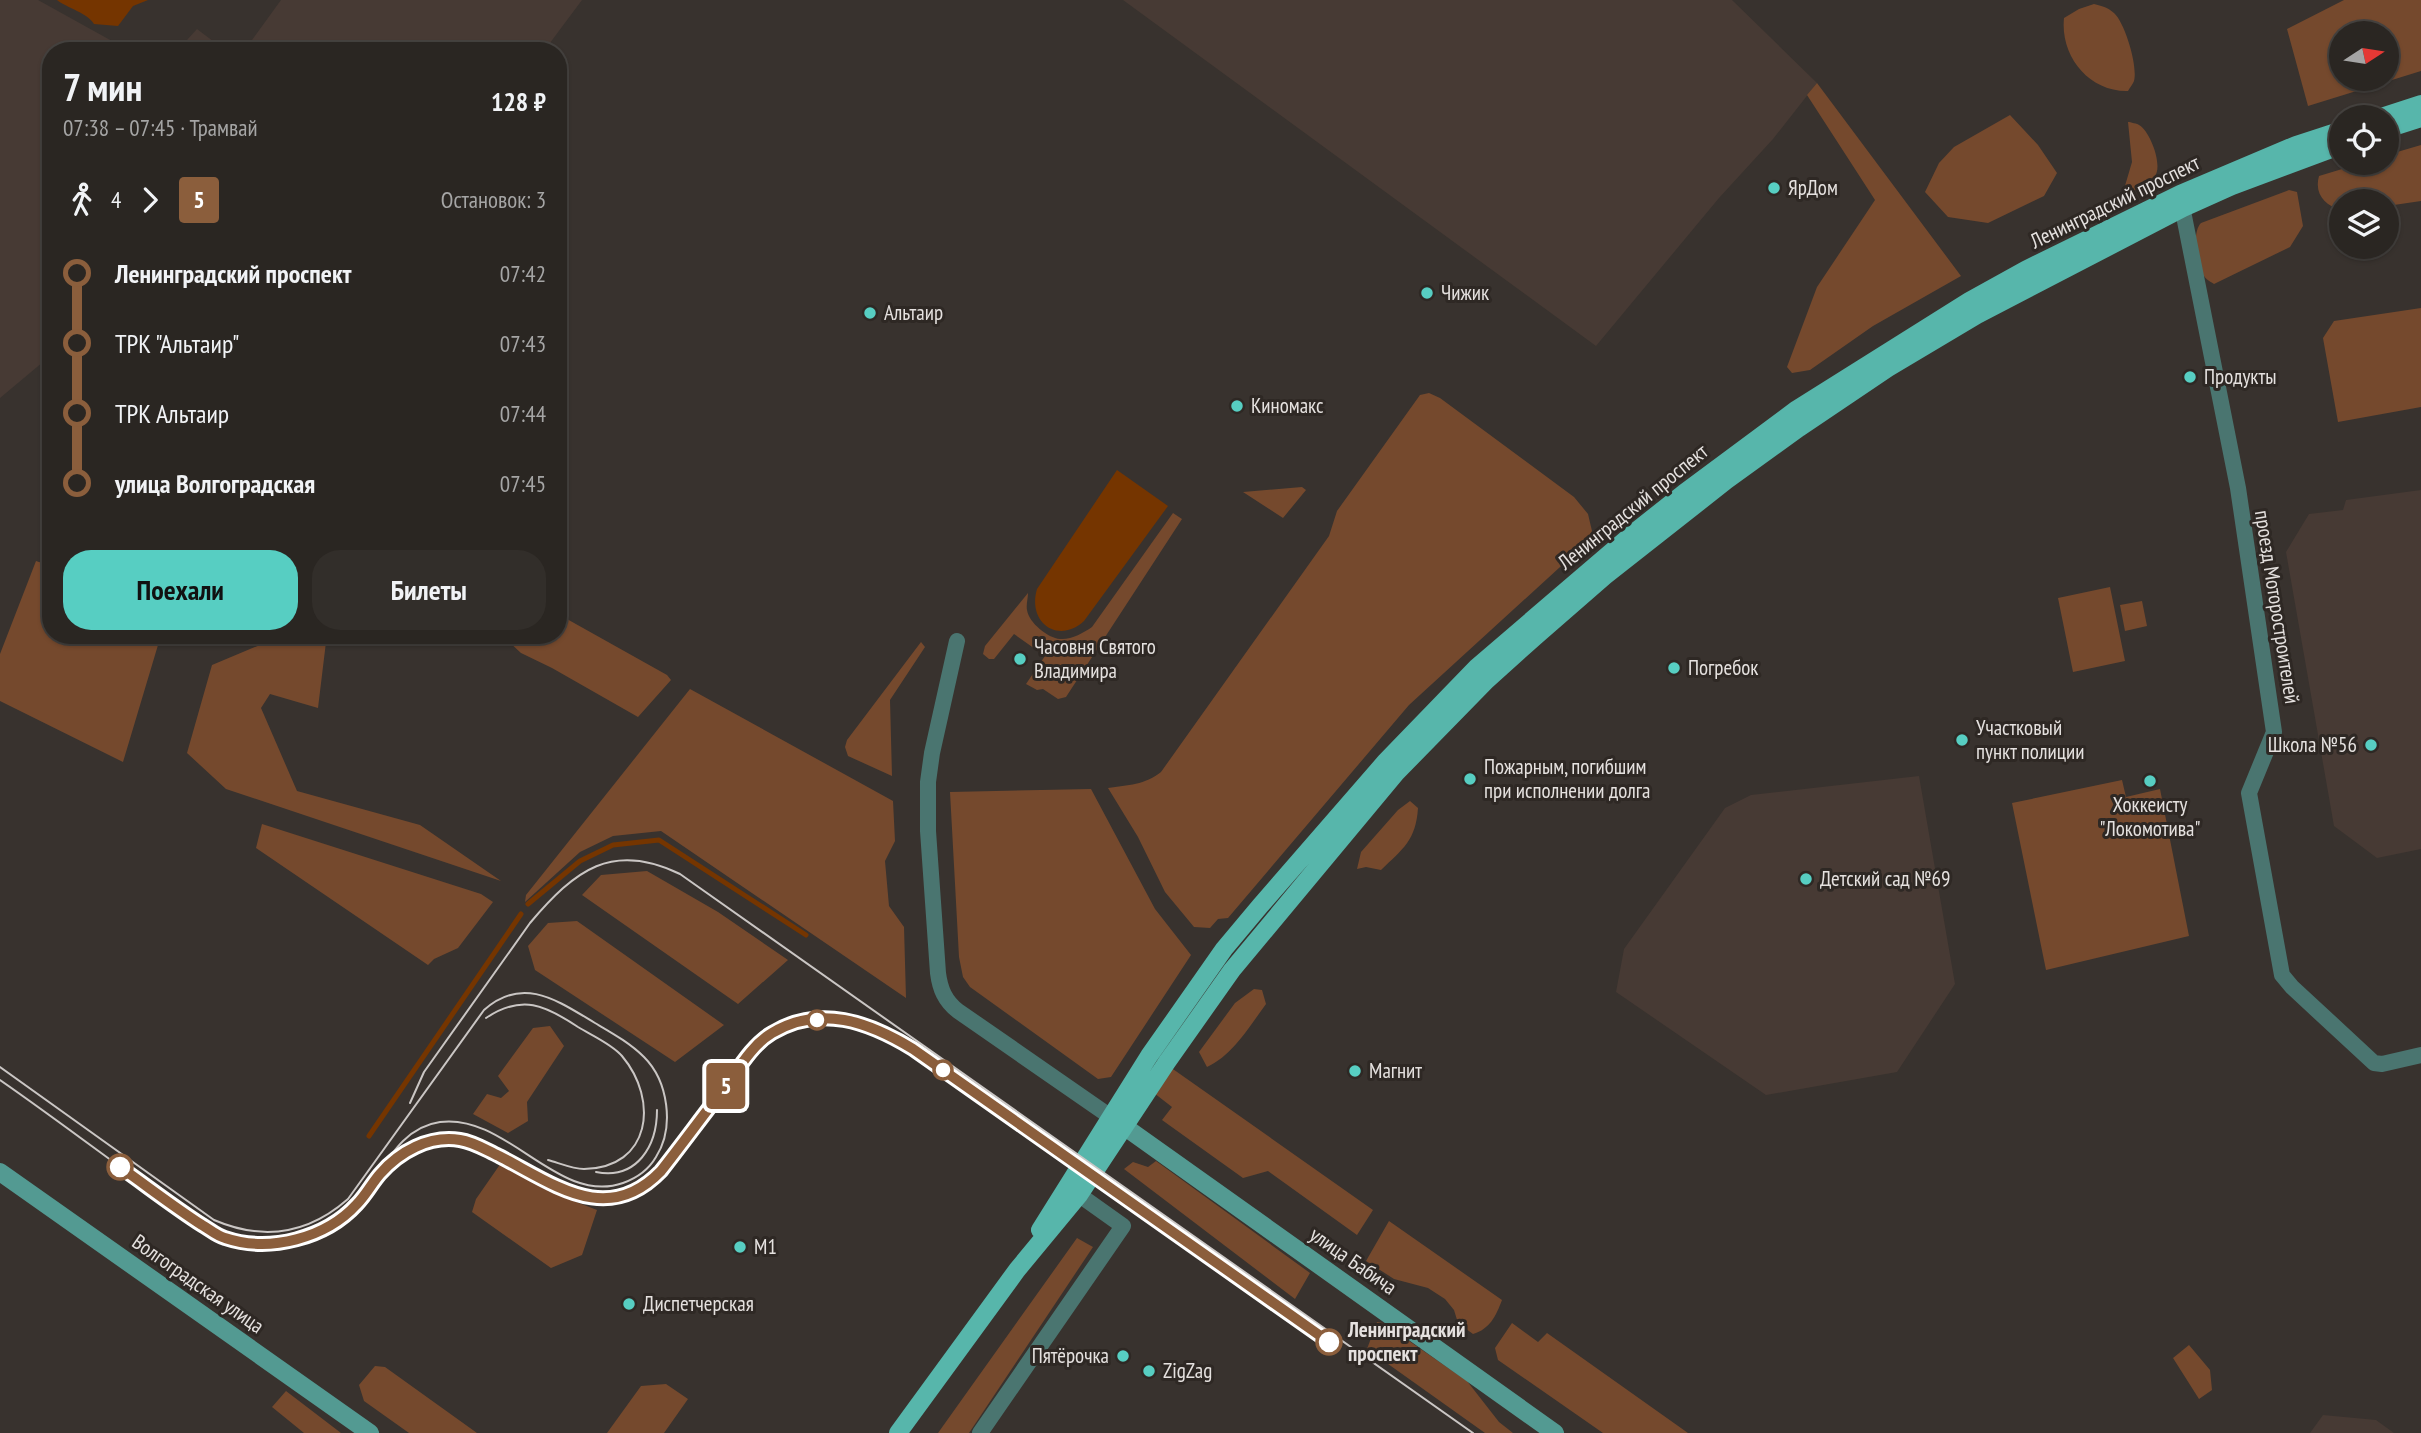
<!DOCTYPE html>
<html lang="ru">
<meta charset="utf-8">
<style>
:root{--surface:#2a2622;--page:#322e2a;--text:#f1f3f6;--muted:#a5a5a5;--line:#464340;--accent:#57cec2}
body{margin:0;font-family:"PT Sans Narrow",sans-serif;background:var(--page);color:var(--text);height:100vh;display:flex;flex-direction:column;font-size:26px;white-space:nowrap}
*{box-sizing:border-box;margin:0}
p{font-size:23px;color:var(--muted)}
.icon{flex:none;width:38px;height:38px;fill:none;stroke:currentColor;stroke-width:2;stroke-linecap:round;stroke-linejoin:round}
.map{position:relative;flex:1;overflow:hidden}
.drawer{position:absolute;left:42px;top:42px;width:525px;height:602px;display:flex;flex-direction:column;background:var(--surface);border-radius:28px;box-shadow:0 2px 5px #0004,0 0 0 2px var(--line)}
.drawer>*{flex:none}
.badge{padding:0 14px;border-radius:5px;font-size:24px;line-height:46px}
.needle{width:46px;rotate:78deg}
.tools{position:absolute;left:2329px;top:21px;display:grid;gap:14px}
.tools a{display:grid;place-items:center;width:70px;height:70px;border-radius:50%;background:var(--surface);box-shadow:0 2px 5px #0004,0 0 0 2px var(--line);font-size:35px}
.map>.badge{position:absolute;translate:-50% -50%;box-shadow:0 0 0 4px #fff}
.legs{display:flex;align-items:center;gap:10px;height:77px;padding:0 21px;font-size:23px}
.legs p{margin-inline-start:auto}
.headline{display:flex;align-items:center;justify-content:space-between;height:119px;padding:0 21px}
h1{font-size:38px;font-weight:700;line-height:52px}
.cta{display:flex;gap:14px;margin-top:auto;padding:14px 21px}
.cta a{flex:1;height:80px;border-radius:28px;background:var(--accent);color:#111;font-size:28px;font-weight:700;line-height:80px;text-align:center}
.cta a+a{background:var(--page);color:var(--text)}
ul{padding:0 21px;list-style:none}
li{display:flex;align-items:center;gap:24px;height:70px;font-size:26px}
li i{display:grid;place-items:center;width:10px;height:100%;margin:0 9px;background:currentColor}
li i::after{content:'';width:18px;height:18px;margin:-9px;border:5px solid;border-radius:50%;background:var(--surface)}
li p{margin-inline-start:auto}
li:first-child i{background:linear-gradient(#0000 50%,currentColor 0)}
li:last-child i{background:linear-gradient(currentColor 50%,#0000 0)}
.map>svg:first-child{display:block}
.built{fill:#473a34}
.green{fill:#75492d;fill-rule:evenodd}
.water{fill:#753500}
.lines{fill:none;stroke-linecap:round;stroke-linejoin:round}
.stream{stroke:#753500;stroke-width:5}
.street{stroke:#4a7570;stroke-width:16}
.secondary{stroke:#539a92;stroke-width:18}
.primary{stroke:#57b6ab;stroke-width:18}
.tram{stroke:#cac6c4;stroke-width:2}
.line-1-casing{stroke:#fff;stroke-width:16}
.line-1{stroke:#8b5e3c;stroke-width:10}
.poi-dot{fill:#57cec2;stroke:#2e2824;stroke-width:2.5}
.stop-1-dot{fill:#fff;stroke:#8b5e3c;stroke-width:3.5}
.labels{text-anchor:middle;stroke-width:6;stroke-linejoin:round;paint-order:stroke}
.poi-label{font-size:21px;fill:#e5e1df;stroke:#2e2824;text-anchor:start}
.street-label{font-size:21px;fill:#e5e1df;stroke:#2e2824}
.stop-label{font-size:21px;font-weight:bold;fill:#e5e1df;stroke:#2e2824;text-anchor:start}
</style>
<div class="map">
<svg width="2421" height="1433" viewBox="0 0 2421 1433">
<rect width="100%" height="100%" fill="#38322e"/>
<path class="built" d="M 0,0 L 38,0 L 130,51 L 51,51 L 51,342 L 49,357 L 0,398 Z
M 281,0 L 582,0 L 544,51 L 244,51 Z
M 1123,0 L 1732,0 L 1817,83 L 1773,139 L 1719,198 L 1596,346 Z
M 197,29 L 226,51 L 177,51 Z
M 2421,490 L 2421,849 L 2377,858 L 2334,826 L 2286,552 L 2309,514 L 2343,510 L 2346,500 Z
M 1919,776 L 1955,984 L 1897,1072 L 1766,1095 L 1616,992 L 1624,949 L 1725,808 L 1751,795 Z
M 2323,1415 L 2376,1420 L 2394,1433 L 2310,1433 Z"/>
<path class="green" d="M 2344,0 L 2421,0 L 2421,71 L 2308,106 L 2287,29 ZM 2342,33 L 2387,33 L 2387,79 L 2342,79 Z
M 2094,4 C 2102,6 2107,7 2114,13 C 2125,23 2138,66 2134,81 C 2133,84 2130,87 2128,91 C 2089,92 2060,56 2064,18 L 2079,9 Z
M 1817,83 L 1961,276 L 1873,326 L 1810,370 L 1792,373 L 1787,367 L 1817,287 L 1875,200 L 1807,95 Z
M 2010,115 L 2038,145 L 2057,173 L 2044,196 L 1988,223 L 1948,217 L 1925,192 L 1939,163 L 1954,147 Z
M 2128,122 C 2130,122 2138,124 2139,125 C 2150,131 2163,165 2155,176 C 2149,186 2132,191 2122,196 L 2132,162 Z
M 2421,145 L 2421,201 L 2387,206 L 2387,201 L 2342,201 L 2341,210 C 2325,205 2314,194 2319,176 L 2362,163 L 2387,163 L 2387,155 Z
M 2289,190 L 2297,192 L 2303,226 L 2290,247 L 2214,284 C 2209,281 2204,278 2202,272 C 2196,260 2192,232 2201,223 Z
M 2421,308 L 2421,407 L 2338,422 L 2323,338 L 2334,321 Z
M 1429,393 L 1440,398 L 1574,497 L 1588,514 L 1592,531 L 1583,546 L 1409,705 L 1228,918 L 1218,919 L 1210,928 L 1194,927 L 1165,892 L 1138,837 L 1108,788 C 1128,785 1145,785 1161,772 L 1329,536 L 1337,511 L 1420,395 Z
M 1302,487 L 1306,490 L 1283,518 L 1243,492 Z
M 1173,513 L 1182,519 L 1066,697 L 1058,699 L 1043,689 L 1037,690 L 1026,684 L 1045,656 L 1014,634 L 994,659 L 989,659 L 983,654 L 985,646 L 1028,593 C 1028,598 1026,605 1027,610 C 1029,623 1048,638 1060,639 C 1071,640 1083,633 1092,627 Z
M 36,561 L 51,566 L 51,635 L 161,635 L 123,762 L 0,701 L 0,654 Z
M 2110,587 L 2125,661 L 2073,672 L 2058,598 Z
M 2142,601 L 2147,626 L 2125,631 L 2120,605 Z
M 558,614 L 667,675 L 671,680 L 638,717 L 552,668 L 521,653 L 508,641 L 495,635 L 558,635 Z
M 267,635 L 323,635 L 326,642 L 318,708 L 270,694 L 261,708 L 297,791 L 420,825 L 501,881 L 226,789 L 187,753 L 212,665 L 267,642 Z
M 921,642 L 925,647 L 890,700 L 892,776 L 848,756 L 845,747 L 847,740 Z
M 690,689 L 893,801 L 895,841 L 885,861 L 889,906 L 904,927 L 906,998 L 661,831 L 613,836 L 580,852 L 525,902 L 526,895 Z
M 2122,780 L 2126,797 L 2160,789 L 2189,936 L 2046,970 L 2012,803 Z
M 1091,789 L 1155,909 L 1191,955 L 1111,1077 L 1098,1079 L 970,987 L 963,977 L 959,957 L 950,792 Z
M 1410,801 L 1418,808 C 1416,840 1403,849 1381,870 L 1366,867 L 1357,869 L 1361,852 L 1398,810 Z
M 262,824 L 481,894 L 493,902 L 458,948 L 434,959 L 428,965 L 256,848 Z
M 647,871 L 718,912 L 788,960 L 738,1004 L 582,895 L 601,875 Z
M 577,921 L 724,1025 L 675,1062 L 535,970 L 528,946 L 548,923 Z
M 1254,989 L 1262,990 L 1266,1004 C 1249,1027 1233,1055 1207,1067 L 1199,1052 L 1235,1003 Z
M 550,1026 L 564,1046 L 527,1102 L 528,1121 L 508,1133 L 473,1114 L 487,1094 L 501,1098 L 509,1091 L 498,1076 L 533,1028 Z
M 1170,1067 L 1373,1210 L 1357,1235 L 1268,1171 L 1243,1178 L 1162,1120 L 1172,1107 L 1154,1093 Z
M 1156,1161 L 1310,1273 L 1295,1299 L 1124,1169 L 1133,1162 L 1148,1167 Z
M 501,1163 L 566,1198 L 597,1210 L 582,1255 L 551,1268 L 472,1212 L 476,1199 Z
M 1389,1221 L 1502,1300 C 1496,1316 1490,1329 1473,1334 L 1458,1323 L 1454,1310 L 1445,1299 L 1428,1288 L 1394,1279 L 1366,1261 Z
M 1077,1238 L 1093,1247 L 969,1433 L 938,1433 Z
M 1377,1322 L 1383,1323 L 1467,1381 L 1499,1422 L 1513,1433 L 1485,1433 L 1367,1349 Z
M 1512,1323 L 1538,1342 L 1547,1333 L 1688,1433 L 1603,1433 L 1498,1360 L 1495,1348 Z
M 2189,1345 L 2210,1370 L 2212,1390 L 2199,1399 L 2173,1358 Z
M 375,1366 L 385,1367 L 477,1433 L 409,1433 L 364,1401 L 359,1385 Z
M 666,1384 L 688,1399 L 664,1433 L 607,1433 L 641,1386 Z
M 286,1391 L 341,1433 L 304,1433 L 272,1407 Z"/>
<path class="water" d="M 57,0 L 148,0 L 133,6 L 118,26 L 94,24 C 88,13 67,8 57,0 Z
M 1117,470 L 1168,506 L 1084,621 C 1058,645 1027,622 1037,589 Z"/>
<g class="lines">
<path class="stream" d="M 528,904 L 580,861 L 613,845 L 659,840 L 806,935
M 369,1136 L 521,914"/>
<path class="street" d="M 2180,196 L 2238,488 L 2274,732 L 2249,793 L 2282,975 L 2292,987 L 2374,1063 L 2382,1064 L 2421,1055
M 957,641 L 932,753 L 928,782 L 928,831 L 938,973 C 940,989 945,1001 958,1011 L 1121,1124
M 980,1433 L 1123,1226 L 1071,1189"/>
<path class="secondary" d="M 1125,1127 L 1555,1433
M 0,1172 L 370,1433"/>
<path class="primary" d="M 2381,117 L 2421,104
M 2387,129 L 2421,118
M 1040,1230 L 1149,1056 L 1224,949 L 1260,906 L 1386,761 L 1477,667 L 1631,535 L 1684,493 L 1797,409 L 1969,301 L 2025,270 L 2180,194 L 2296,145 L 2342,130
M 898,1433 L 1017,1270 L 1079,1195 L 1167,1062 L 1232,970 L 1396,773 L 1487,680 L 1536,636 L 1605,576 L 1727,480 L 1799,428 L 1888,368 L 1977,315 L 2183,208 L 2232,186 L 2342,145"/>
<path class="tram" d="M 486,1018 C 522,994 545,1005 578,1027 C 591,1035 612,1044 622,1056 C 659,1100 651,1168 584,1169 C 573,1169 559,1163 548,1160
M 0,1067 L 214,1220 C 263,1241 307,1235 348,1199 L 484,1010 C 523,975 558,1001 595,1023 C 612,1033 630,1043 644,1057 C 668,1081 675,1127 656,1157 C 649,1169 637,1178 623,1183 C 558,1206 507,1113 440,1122 C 397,1128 383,1173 358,1202 C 340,1223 315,1235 289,1240 C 269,1245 244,1245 225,1238 C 205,1231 171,1204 153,1191 C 102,1154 52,1116 0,1080
M 410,1103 L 424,1072 L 530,923 C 575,870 612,841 680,874 L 1473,1433
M 391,1163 C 412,1143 442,1137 469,1141 L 583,1197 L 618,1197 L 635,1192 L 650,1182 L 661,1171 C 684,1141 707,1111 729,1081 C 741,1065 754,1044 772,1033 C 817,1005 866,1021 908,1046
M 596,1172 C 637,1180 657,1146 657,1110"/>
</g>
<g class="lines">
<defs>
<path id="line-1" d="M 120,1167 C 147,1186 174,1207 202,1225 C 209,1229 217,1236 225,1238 C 270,1253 326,1238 357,1204 C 366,1195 372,1183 380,1174 C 399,1152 429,1135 460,1140 C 474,1142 486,1150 499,1156 C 554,1184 607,1227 661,1171 C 683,1143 704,1114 726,1086 C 739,1068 752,1045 772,1033 C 820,1004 869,1022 913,1049 L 1329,1342"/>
</defs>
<use href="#line-1" class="line-1-casing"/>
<use href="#line-1" class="line-1"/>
</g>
<g class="poi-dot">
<circle cx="1774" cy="188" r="7"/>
<circle cx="1427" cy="293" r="7"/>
<circle cx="870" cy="313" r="7"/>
<circle cx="2190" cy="377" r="7"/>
<circle cx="1237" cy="406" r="7"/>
<circle cx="1020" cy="659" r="7"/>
<circle cx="1674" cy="668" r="7"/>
<circle cx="1962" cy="740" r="7"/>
<circle cx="2371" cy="745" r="7"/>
<circle cx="1470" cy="779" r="7"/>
<circle cx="2150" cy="781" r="7"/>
<circle cx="1806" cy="879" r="7"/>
<circle cx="1355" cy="1071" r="7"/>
<circle cx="740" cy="1247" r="7"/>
<circle cx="629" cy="1304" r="7"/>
<circle cx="1123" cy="1356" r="7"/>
<circle cx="1149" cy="1371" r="7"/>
</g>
<g class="stop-1-dot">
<circle cx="817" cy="1020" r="9"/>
<circle cx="943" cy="1070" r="9"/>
<circle cx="120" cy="1167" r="12"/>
<circle cx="1329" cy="1342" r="12"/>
</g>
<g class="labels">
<g class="poi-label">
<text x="1788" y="195">ЯрДом</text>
<text x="1441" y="300">Чижик</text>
<text x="884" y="320">Альтаир</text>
<text x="2204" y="384">Продукты</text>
<text x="1251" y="413">Киномакс</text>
<text x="1034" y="654">Часовня Святого<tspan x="1034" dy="24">Владимира</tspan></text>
<text x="1688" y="675">Погребок</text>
<text x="1976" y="735">Участковый<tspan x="1976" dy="24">пункт полиции</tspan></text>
<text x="2357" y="752" text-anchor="end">Школа №56</text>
<text x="1484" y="774">Пожарным, погибшим<tspan x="1484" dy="24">при исполнении долга</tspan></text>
<text x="2150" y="812" text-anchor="middle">Хоккеисту<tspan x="2150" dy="24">"Локомотива"</tspan></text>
<text x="1820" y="886">Детский сад №69</text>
<text x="1369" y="1078">Магнит</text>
<text x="754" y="1254">М1</text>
<text x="643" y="1311">Диспетчерская</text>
<text x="1109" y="1363" text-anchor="end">Пятёрочка</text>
<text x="1163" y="1378">ZigZag</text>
</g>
<g class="street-label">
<text transform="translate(2115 202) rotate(-26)" y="7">Ленинградский проспект</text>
<text transform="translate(1633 507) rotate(-39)" y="7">Ленинградский проспект</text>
<text transform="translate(2277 607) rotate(81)" y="7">проезд Моторостроителей</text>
<text transform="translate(1353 1261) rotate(35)" y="7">улица Бабича</text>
<text transform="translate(198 1284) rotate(35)" y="7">Волгоградская улица</text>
</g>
<g class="stop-label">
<text x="1348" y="1337">Ленинградский<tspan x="1348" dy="24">проспект</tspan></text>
</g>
</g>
</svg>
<div class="tools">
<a><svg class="needle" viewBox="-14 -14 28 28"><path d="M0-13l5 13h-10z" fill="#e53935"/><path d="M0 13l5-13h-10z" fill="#a5a5a5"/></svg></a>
<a><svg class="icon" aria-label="locate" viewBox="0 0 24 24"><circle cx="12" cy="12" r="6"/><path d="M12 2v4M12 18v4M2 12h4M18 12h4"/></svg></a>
<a><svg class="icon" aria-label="layers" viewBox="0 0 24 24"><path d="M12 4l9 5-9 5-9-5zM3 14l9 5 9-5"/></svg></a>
</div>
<b class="badge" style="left:726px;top:1086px;background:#8b5e3c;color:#fff">5</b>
<section class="drawer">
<div class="headline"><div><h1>7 мин</h1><p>07:38 – 07:45 · Трамвай</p></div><b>128 ₽</b></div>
<div class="legs"><svg class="icon" aria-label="walk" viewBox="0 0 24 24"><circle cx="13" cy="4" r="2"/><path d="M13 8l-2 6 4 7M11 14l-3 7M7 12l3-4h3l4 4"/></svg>4<svg class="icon" aria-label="forward" viewBox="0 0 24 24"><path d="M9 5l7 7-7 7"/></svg><b class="badge" style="background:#8b5e3c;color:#fff">5</b><p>Остановок: 3</p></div>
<ul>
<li><i style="color:#8b5e3c"></i><b>Ленинградский проспект</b><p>07:42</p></li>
<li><i style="color:#8b5e3c"></i><span>ТРК &quot;Альтаир&quot;</span><p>07:43</p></li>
<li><i style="color:#8b5e3c"></i><span>ТРК Альтаир</span><p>07:44</p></li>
<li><i style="color:#8b5e3c"></i><b>улица Волгоградская</b><p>07:45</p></li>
</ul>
<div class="cta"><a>Поехали</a><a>Билеты</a></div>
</section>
</div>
